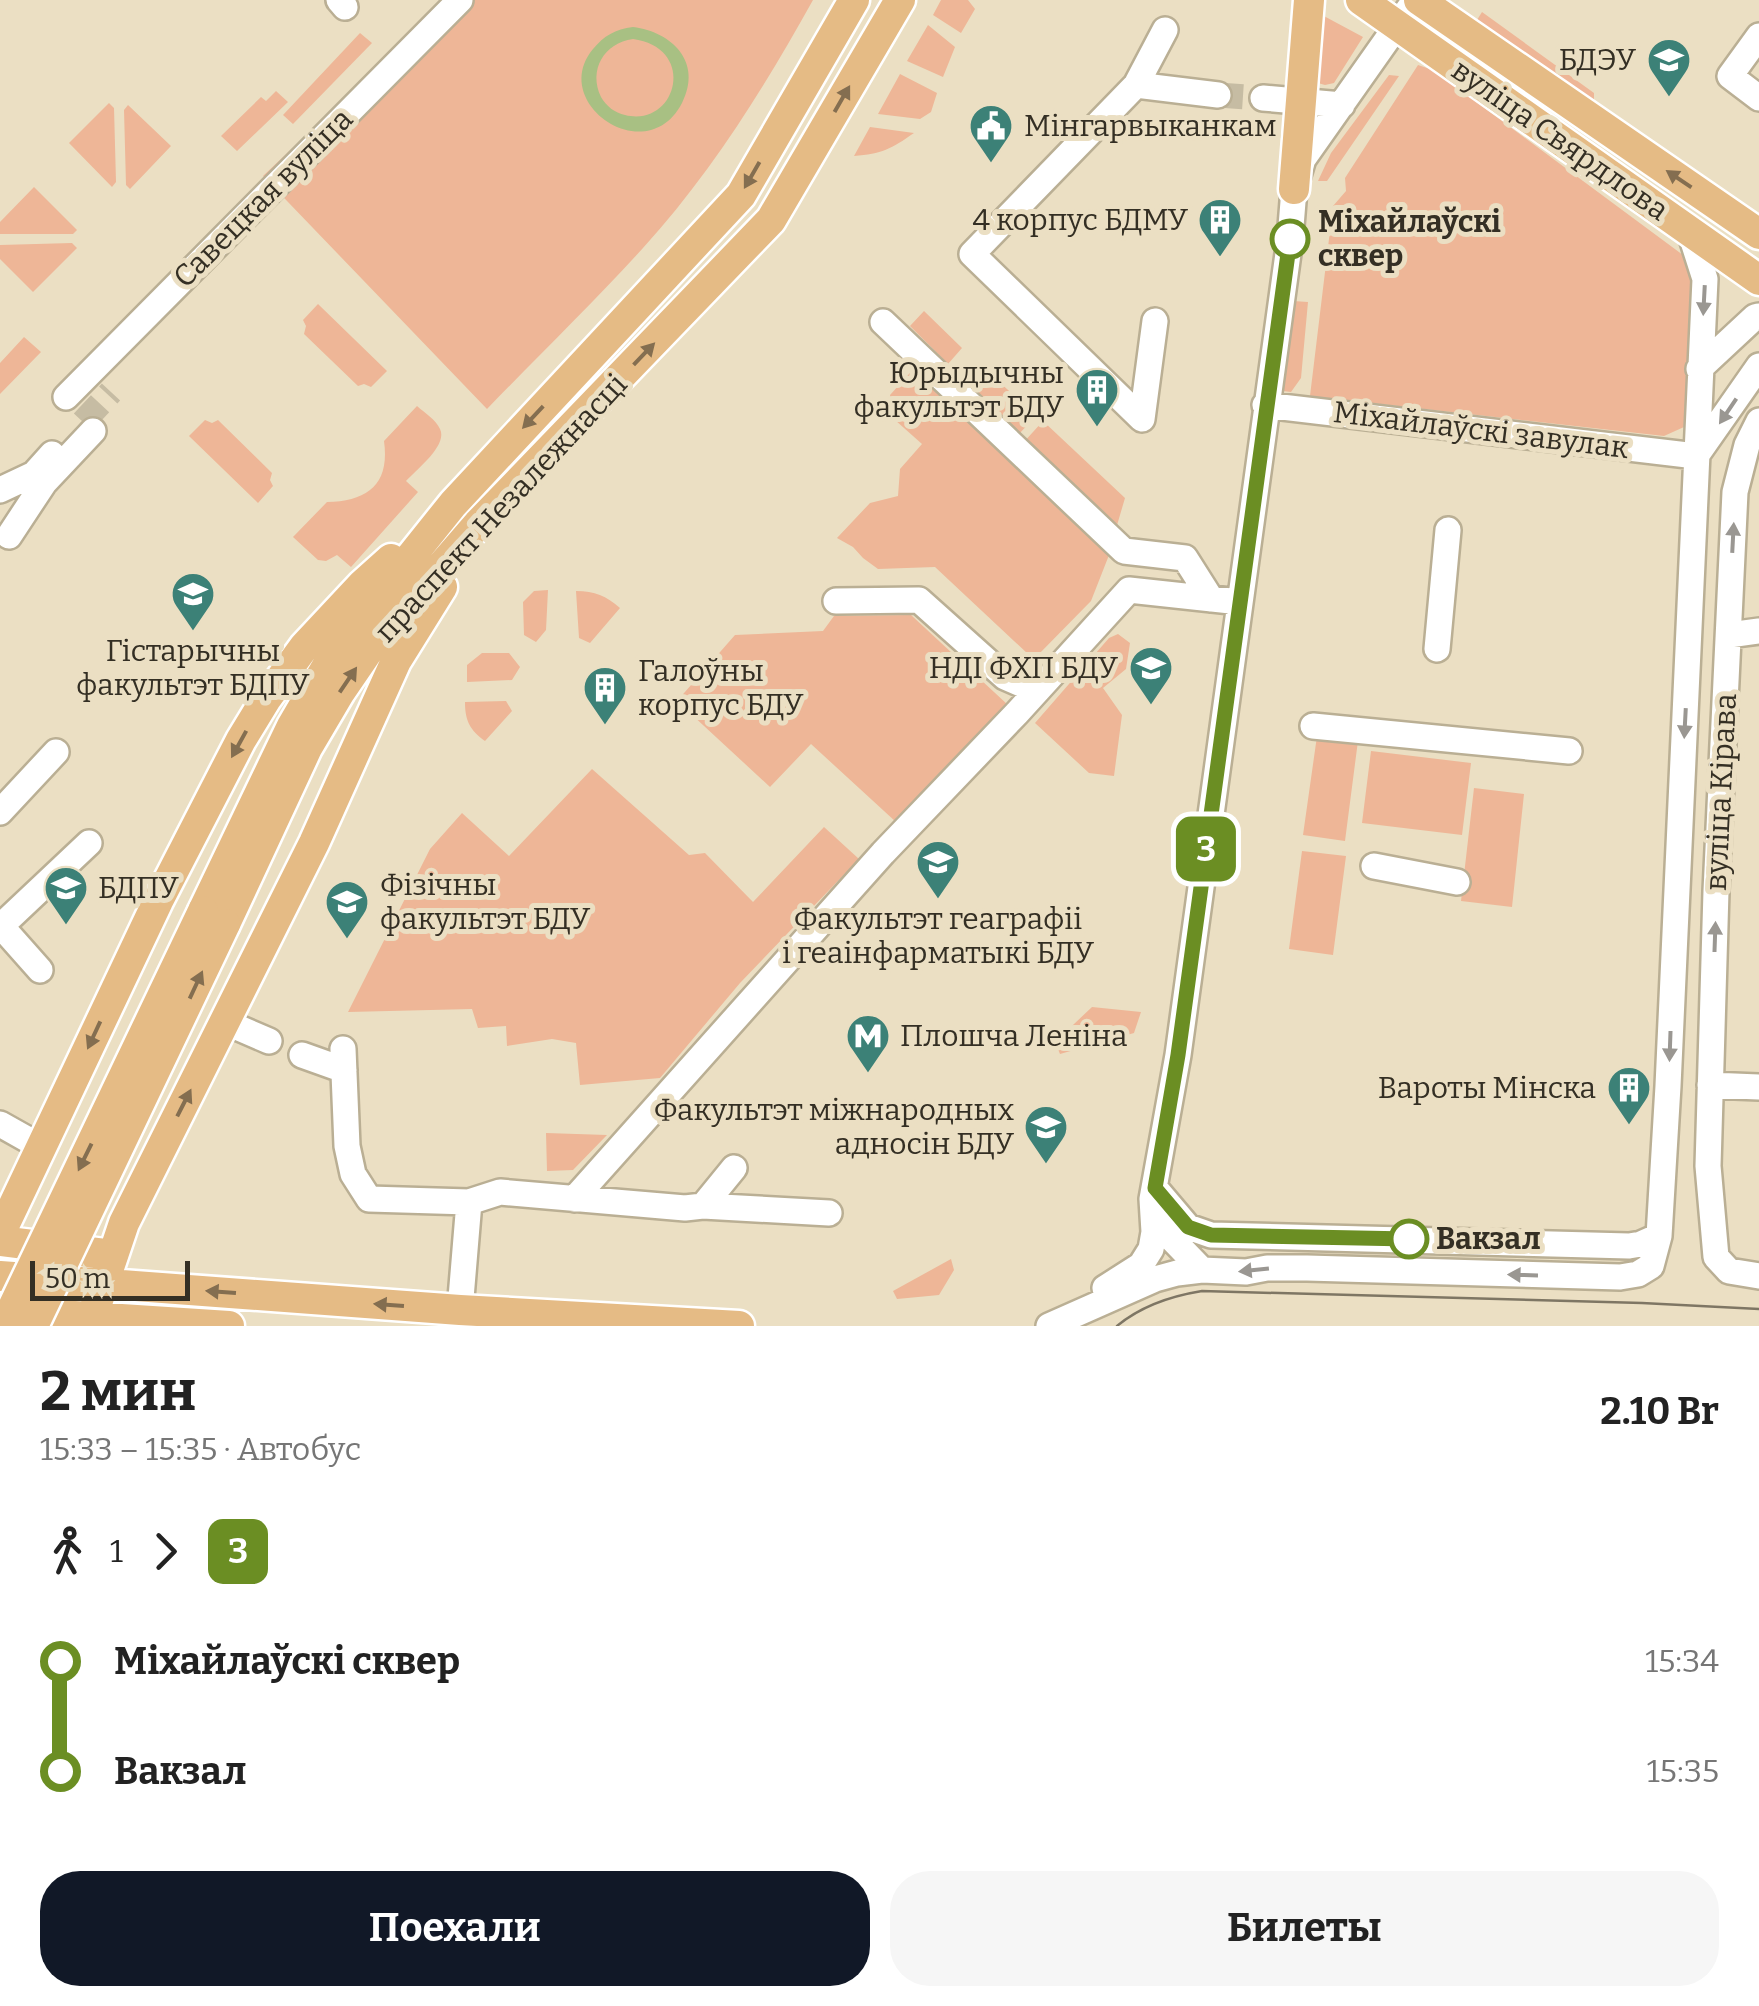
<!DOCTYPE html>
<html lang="ru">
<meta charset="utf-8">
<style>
:root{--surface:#fff;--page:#f6f6f6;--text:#222;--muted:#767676;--accent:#111827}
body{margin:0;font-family:Bitter,serif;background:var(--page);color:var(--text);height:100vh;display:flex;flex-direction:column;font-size:38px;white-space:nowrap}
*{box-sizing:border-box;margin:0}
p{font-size:32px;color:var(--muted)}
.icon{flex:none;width:55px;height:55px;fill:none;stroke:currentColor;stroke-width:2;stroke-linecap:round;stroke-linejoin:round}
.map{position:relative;height:1326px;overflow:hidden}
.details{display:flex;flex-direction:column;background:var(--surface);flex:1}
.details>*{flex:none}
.badge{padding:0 20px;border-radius:15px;font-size:35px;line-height:65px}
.scale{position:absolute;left:30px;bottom:25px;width:160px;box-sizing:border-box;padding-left:10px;border:5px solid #342f24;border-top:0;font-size:28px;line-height:35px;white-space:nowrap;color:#342f24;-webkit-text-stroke:8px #ebdfc3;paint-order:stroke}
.map>.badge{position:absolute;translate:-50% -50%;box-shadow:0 0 0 5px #fff}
.legs{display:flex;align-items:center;gap:15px;height:110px;padding:0 40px;font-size:32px}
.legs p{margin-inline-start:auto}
.headline{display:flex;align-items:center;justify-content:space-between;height:170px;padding:0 40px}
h1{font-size:55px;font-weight:700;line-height:75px}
.action{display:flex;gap:20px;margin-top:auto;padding:20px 40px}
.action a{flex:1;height:115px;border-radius:40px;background:var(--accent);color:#fff;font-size:40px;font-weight:700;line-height:115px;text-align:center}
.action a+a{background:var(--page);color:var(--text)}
ul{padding:0 40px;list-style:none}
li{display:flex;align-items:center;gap:35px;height:110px;font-size:38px}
li i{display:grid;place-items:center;width:15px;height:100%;margin:0 12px;background:currentColor}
li i::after{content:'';width:25px;height:25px;margin:-12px;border:8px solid;border-radius:50%;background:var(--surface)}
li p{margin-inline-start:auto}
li:first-child i{background:linear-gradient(#0000 50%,currentColor 0)}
li:last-child i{background:linear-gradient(currentColor 50%,#0000 0)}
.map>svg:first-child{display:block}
.green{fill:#eeb697}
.water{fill:#a8c083;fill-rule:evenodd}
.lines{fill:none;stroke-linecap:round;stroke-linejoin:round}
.minor-tunnel{stroke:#c6bca3;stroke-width:25;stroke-dasharray:25 12;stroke-linecap:butt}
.minor-casing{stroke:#baaf94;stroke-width:30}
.major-casing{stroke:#fff;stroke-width:35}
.minor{stroke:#fff;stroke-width:25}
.major{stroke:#e5bb85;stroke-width:30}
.tram{stroke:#7e7664;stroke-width:2.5}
.major-bridge-casing{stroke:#fff;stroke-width:35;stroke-linecap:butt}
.major-bridge{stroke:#e5bb85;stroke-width:30}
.oneway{fill:#846e50}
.oneway2{fill:#9a9792}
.line-1-casing{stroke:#fff;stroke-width:22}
.line-1{stroke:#6b8e23;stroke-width:15}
.stop-1-dot{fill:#fff;stroke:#6b8e23;stroke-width:5}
.labels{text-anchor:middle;stroke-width:10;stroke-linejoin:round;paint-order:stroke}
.poi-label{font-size:30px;fill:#342f24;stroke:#ebdfc3;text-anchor:end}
.street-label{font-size:30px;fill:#342f24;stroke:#ebdfc3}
.stop-label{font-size:30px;font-weight:bold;fill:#342f24;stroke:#ebdfc3;text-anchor:start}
</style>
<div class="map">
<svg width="1759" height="1326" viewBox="0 0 1759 1326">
<rect width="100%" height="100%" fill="#ebdfc3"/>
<path class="green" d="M 449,0 L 813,0 C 764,88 711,173 643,248 C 593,303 539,355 487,409 L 263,176 Z
M 941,0 L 968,0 L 975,9 L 961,33 L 933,15 Z
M 1482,12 L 1594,93 L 1594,103 L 1477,20 Z
M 1322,15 L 1363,37 L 1334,83 L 1325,85 L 1318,83 L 1316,75 Z
M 928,25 L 955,47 L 943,77 L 907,61 Z
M 360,33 L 372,43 L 293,124 L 283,115 Z
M 1418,65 L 1433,70 L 1687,258 L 1696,280 L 1684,427 L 1664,436 L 1310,396 L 1333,206 L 1346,191 L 1345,178 Z
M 900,74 L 937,93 L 931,112 L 920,119 L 878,114 Z
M 1389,75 L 1399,76 L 1327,181 L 1318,181 L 1331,153 Z
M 276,91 L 288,102 L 237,151 L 221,136 L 261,97 L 266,101 Z
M 109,103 L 114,108 L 116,182 L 112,187 L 69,143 Z
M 128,105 L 171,146 L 130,189 L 126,185 L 124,110 Z
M 870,127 L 914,133 C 891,149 882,154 854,156 Z
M 34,187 L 77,230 L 73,234 L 0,234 L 0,222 Z
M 72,243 L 77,248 L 33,292 L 0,259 L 0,245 Z
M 1293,301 L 1308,302 L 1301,378 L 1291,392 L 1283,391 Z
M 318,304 L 387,371 L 371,387 L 364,384 L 358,386 L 304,334 L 306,326 L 303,320 Z
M 924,311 L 962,348 L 948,364 L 910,326 Z
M 24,337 L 41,352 L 0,394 L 0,363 Z
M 919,363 L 1111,550 L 1091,601 L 1038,655 L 1028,654 L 935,567 L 878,569 L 863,558 L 853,547 L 837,538 L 870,503 L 898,496 L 900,469 L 922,444 L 895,420 L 890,395 Z
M 980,364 L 1036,416 L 1017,436 L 961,383 Z
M 417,406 C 425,413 436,420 440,429 C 448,445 417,469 406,481 L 418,492 L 351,567 L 337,555 L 326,561 L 318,560 L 293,537 L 327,502 C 368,501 390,484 384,441 Z
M 205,420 L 212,423 L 218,420 L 272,473 L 270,480 L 273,486 L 258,503 L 189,436 Z
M 1043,421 L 1125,498 L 1115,532 L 1023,443 Z
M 548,590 L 546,630 L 536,642 L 524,635 L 523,602 L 534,591 Z
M 576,591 C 595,591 606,596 620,608 L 590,643 L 579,638 Z
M 911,615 L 1008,705 L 896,822 L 811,744 L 770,787 L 677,701 L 735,635 L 823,631 L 834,616 Z
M 1118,634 L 1130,643 L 1126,669 L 1103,688 L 1122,715 L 1114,776 L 1089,773 L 1035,723 L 1109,638 Z
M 482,653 L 509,653 L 520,667 L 512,680 L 467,682 L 467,665 Z
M 506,701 L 512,711 L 485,741 C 470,730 465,721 465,702 Z
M 1318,729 L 1359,733 L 1345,841 L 1303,835 Z
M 1371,751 L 1471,763 L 1462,835 L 1362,823 Z
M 592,769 L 689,855 L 705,853 L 753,902 L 824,827 L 859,859 L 740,983 L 660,1078 L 580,1085 L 576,1043 L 552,1039 L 507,1046 L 506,1026 L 478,1028 L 472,1009 L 348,1012 L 430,849 L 462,813 L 509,856 Z
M 1474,788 L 1524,794 L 1512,907 L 1461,901 Z
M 1302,851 L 1346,856 L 1333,955 L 1289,949 Z
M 1092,1007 L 1141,1012 L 1134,1033 L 1060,1054 L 1055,1042 Z
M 546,1133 L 607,1135 L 573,1170 L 547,1171 Z
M 951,1259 L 954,1270 L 939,1295 L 897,1299 L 893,1291 Z"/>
<path class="water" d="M 633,27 C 672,32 703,62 682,103 C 647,171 548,103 593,49 C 604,36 615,29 633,27 ZM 633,39 C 698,48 677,128 625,115 C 615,113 606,106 601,97 C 588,70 604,43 633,39 Z"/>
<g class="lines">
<path class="minor-tunnel" d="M 1218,95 L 1263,98
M 83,422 L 111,392"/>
<defs>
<path id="minor" d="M 339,0 L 345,7
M 1759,36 L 1730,76 L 1759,98
M 1136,85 L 1165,30
M 1263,98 L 1342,105
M 1155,321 L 1142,419 L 972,254 L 1136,85 L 1218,95
M 883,322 L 1124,551 L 1185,558 L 1211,599
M 1699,369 L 1755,317 L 1759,316
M 66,397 L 460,0
M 1265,405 L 1696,456
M 1759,421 L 1747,445 L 1735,492 L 1716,891 L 1708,1166 L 1716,1257 L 1729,1271 L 1759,1276
M 1696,456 L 1759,366
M 0,490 L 34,474 L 52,454
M 9,536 L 44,483 L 93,431
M 836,601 L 919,600 L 1005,677 L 1026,686 L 1047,679
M 1729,635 L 1759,631
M 1437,649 L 1448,530
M 1313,726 L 1569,751
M 0,812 L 56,752
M 1374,866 L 1457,882
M 1,926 L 40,970
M 0,927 L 89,843
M 225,1022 L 269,1041
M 343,1049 L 347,1146 L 353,1174 L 369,1199 L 469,1202
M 302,1055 L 344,1070
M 1710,1085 L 1759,1087
M 0,1124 L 41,1147
M 1155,1188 L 1188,1227 L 1211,1235 L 1629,1246 L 1641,1244 L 1659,1236
M 574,1199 L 883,853 L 1017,713 L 1129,590 L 1240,602
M 1160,1202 L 1173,1240 L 1202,1270
M 703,1206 L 829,1213
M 1105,1288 L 1141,1265 L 1151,1249 L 1154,1232 L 1152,1199 L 1178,1055 L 1290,239 L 1294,189 L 1303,159 L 1415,0
M 460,1310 L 469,1202 L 500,1192 L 685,1208 L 703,1206 L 734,1168
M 1049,1326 L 1155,1279 L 1177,1273 L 1202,1270 L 1246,1272 L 1267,1268 L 1307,1268 L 1620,1277 L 1638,1274 L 1651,1266 L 1659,1236 L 1668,1086 L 1705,279 L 1690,232"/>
<path id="major" d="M 1361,0 L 1759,280
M 1419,0 L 1759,234
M 1294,189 L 1309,0
M 203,911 L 292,726 L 337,649 L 453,504 L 741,195 L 854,0
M 225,924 L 307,748 L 340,692 L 368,651 L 478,524 L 771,220 L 900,0
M 0,1234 L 158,901 L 241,740 L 266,699 L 304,647 L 362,585 L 391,559
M 0,1241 L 113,1255
M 0,1276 L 460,1310 L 739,1326
M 13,1312 L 229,1326
M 92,1318 L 124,1223 L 314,843 L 396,661 L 442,587"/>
</defs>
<use href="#minor" class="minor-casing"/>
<use href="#major" class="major-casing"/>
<use href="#minor" class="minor"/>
<use href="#major" class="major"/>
<path class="tram" d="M 1117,1326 C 1141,1306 1171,1296 1202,1291 L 1642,1303 L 1759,1309"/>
<defs>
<path id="major-bridge" d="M 4,1326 L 203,911
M 33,1326 L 225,924"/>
</defs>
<use href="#major-bridge" class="major-bridge-casing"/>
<use href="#major-bridge" class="major-bridge"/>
</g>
<defs><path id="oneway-solid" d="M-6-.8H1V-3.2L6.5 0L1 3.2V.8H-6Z" transform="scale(2.5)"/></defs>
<g class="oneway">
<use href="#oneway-solid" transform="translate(842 99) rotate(-60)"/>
<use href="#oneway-solid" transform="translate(752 175) rotate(120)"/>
<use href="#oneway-solid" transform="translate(1679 179) rotate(-146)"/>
<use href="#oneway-solid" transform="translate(644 354) rotate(-46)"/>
<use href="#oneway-solid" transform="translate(533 417) rotate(133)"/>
<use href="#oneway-solid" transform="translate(348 680) rotate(-56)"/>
<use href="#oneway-solid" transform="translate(239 744) rotate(119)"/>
<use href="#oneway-solid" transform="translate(196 985) rotate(-65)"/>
<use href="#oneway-solid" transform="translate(94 1035) rotate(115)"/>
<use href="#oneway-solid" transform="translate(184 1103) rotate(-63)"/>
<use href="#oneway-solid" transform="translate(85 1157) rotate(116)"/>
<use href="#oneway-solid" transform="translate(221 1292) rotate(-176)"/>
<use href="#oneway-solid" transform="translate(389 1305) rotate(-176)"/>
</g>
<g class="oneway2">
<use href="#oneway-solid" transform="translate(1704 300) rotate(93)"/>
<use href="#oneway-solid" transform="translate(1728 411) rotate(124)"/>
<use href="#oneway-solid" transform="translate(1733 538) rotate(-87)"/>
<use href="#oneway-solid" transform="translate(1685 723) rotate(93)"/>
<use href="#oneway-solid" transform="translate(1715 937) rotate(-88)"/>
<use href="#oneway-solid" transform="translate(1670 1046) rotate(92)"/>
<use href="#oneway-solid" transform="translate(1254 1270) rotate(174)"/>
<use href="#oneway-solid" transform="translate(1523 1275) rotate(-178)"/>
</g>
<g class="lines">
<defs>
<path id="line-1" d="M 1290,239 L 1178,1055 L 1155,1188 L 1188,1227 L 1211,1235 L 1409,1239"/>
</defs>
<use href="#line-1" class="line-1-casing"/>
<use href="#line-1" class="line-1"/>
</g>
<defs>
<symbol id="university-pin" viewBox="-11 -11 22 30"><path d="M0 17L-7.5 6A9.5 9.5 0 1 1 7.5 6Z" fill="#3c8177" stroke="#ebdfc3"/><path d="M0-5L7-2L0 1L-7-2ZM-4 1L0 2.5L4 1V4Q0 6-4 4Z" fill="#fff"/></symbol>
<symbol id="civic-pin" viewBox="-11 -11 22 30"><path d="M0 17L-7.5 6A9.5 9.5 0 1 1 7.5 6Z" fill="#3c8177" stroke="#ebdfc3"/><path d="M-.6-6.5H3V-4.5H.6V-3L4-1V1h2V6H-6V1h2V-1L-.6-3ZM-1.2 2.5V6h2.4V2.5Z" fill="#fff"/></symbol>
<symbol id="building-pin" viewBox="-11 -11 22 30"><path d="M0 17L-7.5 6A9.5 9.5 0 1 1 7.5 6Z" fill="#3c8177" stroke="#ebdfc3"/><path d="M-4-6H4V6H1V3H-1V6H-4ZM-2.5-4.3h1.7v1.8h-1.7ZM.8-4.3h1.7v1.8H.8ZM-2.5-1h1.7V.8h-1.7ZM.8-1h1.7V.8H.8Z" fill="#fff"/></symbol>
<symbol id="metro-pin" viewBox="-11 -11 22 30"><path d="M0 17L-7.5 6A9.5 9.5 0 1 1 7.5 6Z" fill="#3c8177" stroke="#ebdfc3"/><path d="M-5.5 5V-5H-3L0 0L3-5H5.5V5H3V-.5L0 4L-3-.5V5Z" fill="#fff"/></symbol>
</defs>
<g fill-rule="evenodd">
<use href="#university-pin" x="1644" y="35" width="50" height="68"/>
<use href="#civic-pin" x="966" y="101" width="50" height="68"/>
<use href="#building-pin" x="1195" y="195" width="50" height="68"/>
<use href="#building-pin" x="1072" y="365" width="50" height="68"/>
<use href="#university-pin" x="168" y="569" width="50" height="68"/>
<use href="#university-pin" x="1126" y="643" width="50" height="68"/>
<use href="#building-pin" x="580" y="663" width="50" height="68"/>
<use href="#university-pin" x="913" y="837" width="50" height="68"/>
<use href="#university-pin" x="41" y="863" width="50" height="68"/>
<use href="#university-pin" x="322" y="877" width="50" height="68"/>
<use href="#metro-pin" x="843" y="1011" width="50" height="68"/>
<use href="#building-pin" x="1604" y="1063" width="50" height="68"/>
<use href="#university-pin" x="1021" y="1102" width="50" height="68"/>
</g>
<g class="stop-1-dot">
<circle cx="1290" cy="239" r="18"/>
<circle cx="1409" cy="1239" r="18"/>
</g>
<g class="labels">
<g class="poi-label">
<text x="1636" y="70">БДЭУ</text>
<text x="1024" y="136" text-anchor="start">Мінгарвыканкам</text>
<text x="1188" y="230">4 корпус БДМУ</text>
<text x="1064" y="383">Юрыдычны<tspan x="1064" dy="34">факультэт БДУ</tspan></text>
<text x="193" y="661" text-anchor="middle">Гістарычны<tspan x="193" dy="34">факультэт БДПУ</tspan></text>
<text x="1118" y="678">НДІ ФХП БДУ</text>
<text x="638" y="681" text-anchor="start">Галоўны<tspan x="638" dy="34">корпус БДУ</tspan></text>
<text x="380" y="895" text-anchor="start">Фізічны<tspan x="380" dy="34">факультэт БДУ</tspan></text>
<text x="98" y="898" text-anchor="start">БДПУ</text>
<text x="938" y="929" text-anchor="middle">Факультэт геаграфіі<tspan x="938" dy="34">і геаінфарматыкі БДУ</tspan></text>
<text x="900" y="1046" text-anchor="start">Плошча Леніна</text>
<text x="1596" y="1098">Вароты Мінска</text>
<text x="1014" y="1120">Факультэт міжнародных<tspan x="1014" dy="34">адносін БДУ</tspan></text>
</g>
<g class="street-label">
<text transform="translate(1560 140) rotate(35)" y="10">вуліца Свярдлова</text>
<text transform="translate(263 198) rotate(-45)" y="10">Савецкая вуліца</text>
<text transform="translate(1481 430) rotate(7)" y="10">Міхайлаўскі завулак</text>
<text transform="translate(501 508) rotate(-47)" y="10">праспект Незалежнасці</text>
<text transform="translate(1721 792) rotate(-87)" y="10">вуліца Кірава</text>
</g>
<g class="stop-label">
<text x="1318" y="232">Міхайлаўскі<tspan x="1318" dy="34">сквер</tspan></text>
<text x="1436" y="1249">Вакзал</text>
</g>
</g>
</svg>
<div class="scale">50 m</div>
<b class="badge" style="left:1206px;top:849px;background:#6b8e23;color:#fff">3</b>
</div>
<section class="details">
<div class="headline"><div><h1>2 мин</h1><p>15:33 – 15:35 · Автобус</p></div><b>2.10 Br</b></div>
<div class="legs"><svg class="icon" aria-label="walk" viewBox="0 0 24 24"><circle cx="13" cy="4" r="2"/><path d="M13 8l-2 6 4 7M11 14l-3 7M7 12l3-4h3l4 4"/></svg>1<svg class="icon" aria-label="forward" viewBox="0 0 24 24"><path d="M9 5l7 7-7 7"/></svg><b class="badge" style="background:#6b8e23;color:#fff">3</b></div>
<ul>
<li><i style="color:#6b8e23"></i><b>Міхайлаўскі сквер</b><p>15:34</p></li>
<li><i style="color:#6b8e23"></i><b>Вакзал</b><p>15:35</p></li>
</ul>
<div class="action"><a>Поехали</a><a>Билеты</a></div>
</section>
